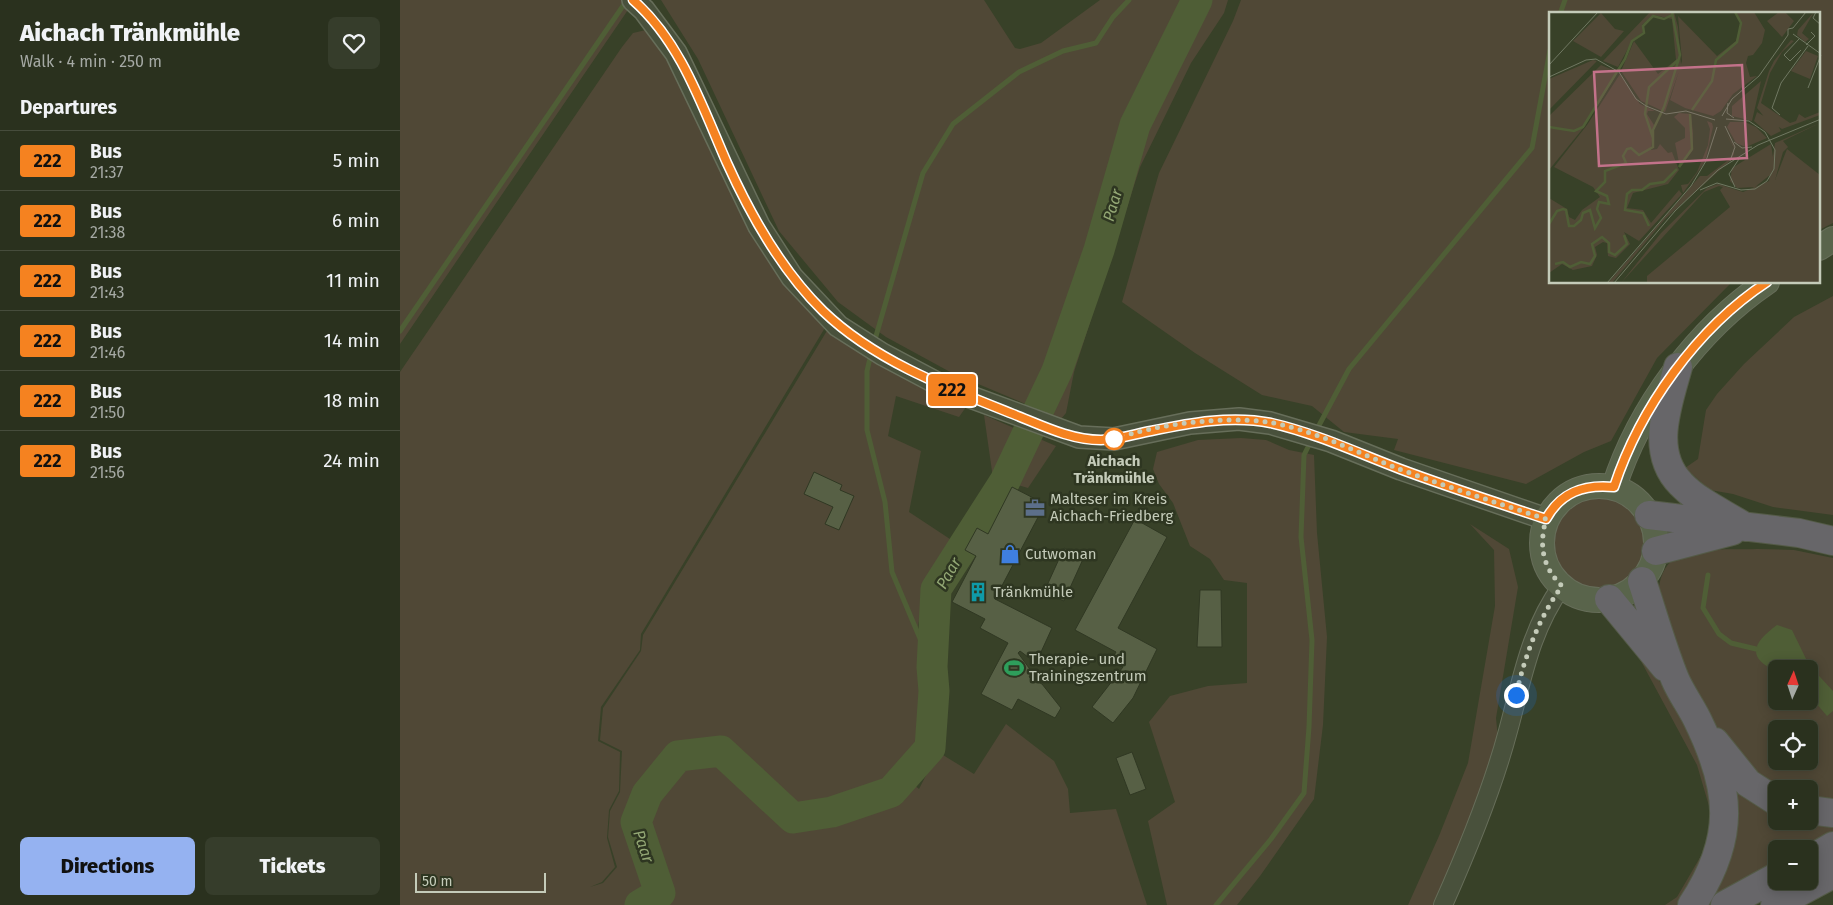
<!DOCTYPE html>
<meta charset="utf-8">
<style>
:root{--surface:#2a311e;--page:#363d2b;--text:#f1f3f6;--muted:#a5a9a4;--line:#464c3c;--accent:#95b2f1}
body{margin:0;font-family:"Fira Sans",sans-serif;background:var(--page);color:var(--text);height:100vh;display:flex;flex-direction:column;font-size:19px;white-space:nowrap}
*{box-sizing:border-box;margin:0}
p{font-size:16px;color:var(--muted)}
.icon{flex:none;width:28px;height:28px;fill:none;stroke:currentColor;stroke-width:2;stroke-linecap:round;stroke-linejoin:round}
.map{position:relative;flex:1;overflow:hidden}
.drawer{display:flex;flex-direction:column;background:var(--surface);width:400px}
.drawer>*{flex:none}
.badge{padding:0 10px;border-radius:4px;font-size:18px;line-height:32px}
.needle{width:32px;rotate:3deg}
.buttons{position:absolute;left:1368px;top:660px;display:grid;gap:10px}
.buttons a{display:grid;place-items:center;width:50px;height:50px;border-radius:8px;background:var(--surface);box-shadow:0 2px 12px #0003,0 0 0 1px var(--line);font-size:25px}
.scale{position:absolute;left:15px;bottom:12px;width:131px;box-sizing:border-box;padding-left:5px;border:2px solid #c4cbb9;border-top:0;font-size:14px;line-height:18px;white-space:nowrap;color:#c4cbb9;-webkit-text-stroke:4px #2e3621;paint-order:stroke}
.you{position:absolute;width:25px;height:25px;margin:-12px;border:4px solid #fff;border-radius:50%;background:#1a73e8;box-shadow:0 0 0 8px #1a73e833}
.map>.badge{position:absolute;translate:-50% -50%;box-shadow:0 0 0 2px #fff}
h2{padding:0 20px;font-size:19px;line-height:45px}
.round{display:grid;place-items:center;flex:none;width:52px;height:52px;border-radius:8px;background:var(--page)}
.head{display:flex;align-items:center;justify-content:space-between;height:85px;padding:0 20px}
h1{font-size:24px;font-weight:800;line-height:38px}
.cta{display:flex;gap:10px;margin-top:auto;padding:10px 20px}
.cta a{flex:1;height:58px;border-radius:8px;background:var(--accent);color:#111;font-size:20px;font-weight:800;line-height:58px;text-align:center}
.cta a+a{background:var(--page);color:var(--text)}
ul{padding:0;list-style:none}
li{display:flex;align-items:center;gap:15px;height:60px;padding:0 20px;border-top:1px solid var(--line)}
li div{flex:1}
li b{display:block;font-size:19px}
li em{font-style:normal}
li .badge{min-width:55px;font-weight:700;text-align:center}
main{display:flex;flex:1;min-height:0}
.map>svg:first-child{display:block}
.green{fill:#504836;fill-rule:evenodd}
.water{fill:#4f5e36}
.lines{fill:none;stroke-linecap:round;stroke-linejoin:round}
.stream{stroke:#4f5e36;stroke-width:5}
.river{stroke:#4f5e36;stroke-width:31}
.building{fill:#576045;stroke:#303823}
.minor-casing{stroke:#676e5a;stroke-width:20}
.tertiary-casing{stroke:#676e5a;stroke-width:24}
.secondary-casing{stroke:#676e5a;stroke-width:26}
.trunk-casing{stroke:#545b47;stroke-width:30}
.minor{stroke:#49513c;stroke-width:18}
.tertiary{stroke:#49513c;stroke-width:21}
.secondary{stroke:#59644b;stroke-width:24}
.trunk{stroke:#676669;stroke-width:28}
.line-casing{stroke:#fff;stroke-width:11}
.line{stroke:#f58220;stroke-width:8}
.walk{stroke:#c4cbb9;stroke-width:5;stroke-dasharray:0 9}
.stop-dot{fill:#fff;stroke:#f58220;stroke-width:2.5}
.labels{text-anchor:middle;stroke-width:5;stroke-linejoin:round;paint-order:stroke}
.stop-label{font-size:15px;font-weight:bold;fill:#c4cbb9;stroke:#2e3621}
.poi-label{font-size:15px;fill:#c4cbb9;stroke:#2e3621;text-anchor:start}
.water-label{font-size:16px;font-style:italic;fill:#94a875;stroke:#2e3621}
.inset-river{fill:none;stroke:#4f5e36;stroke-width:2.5}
.inset-road{fill:none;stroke:#707862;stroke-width:1}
.view{fill:#c3728a;fill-opacity:0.15;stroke:#c3728a;stroke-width:2.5}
.inset-edge{fill:none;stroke:#c4cbb9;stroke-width:2.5}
</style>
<main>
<section class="drawer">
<div class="head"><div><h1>Aichach Tränkmühle</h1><p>Walk · 4 min · 250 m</p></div><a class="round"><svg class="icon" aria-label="heart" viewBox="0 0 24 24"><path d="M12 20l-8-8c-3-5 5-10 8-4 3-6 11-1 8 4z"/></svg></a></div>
<h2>Departures</h2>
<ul>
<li><span class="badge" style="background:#f58220;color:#111">222</span><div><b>Bus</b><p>21:37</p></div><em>5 min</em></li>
<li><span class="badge" style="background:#f58220;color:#111">222</span><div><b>Bus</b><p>21:38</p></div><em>6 min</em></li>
<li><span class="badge" style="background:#f58220;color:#111">222</span><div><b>Bus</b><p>21:43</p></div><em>11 min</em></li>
<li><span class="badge" style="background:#f58220;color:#111">222</span><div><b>Bus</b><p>21:46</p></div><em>14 min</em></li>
<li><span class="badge" style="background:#f58220;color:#111">222</span><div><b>Bus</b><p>21:50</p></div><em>18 min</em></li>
<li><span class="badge" style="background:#f58220;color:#111">222</span><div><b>Bus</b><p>21:56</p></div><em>24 min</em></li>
</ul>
<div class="cta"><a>Directions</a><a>Tickets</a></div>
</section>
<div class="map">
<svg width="1433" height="905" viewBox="0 0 1433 905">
<rect width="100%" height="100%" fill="#384128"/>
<path class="green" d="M 0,0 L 221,0 L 230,7 L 0,344 Z
M 261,0 L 584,0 L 615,48 L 620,49 L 641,43 L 700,0 L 828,0 L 824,13 L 791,63 L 740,167 L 674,372 L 666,413 L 661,419 L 552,373 L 486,337 L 438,302 L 379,231 L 298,59 Z
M 841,0 L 1433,0 L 1433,223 L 1419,230 L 1419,14 L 1150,14 L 1150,282 L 1331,283 L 1257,358 L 1211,441 L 1184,452 L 1126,484 L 994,450 L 998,439 L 944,432 L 912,406 L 862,395 L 795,353 L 722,302 L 759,173 L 833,21 Z
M 246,30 L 253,35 L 426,326 L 241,634 L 240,650 L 201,707 L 198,741 L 220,752 L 219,791 L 209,810 L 207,838 L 215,867 L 202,882 L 190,887 L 203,883 L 217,867 L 208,837 L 210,811 L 220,792 L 222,751 L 200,740 L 203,708 L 241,651 L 243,635 L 428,329 L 480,361 L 566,407 L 559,417 L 496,396 L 488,436 L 521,451 L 509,512 L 556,543 L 529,578 L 518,625 L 520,710 L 518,740 L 506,778 L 519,789 L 538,752 L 574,774 L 606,724 L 654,761 L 668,789 L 670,813 L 716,809 L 747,905 L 0,905 L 0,372 L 222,47 L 233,33 Z
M 1433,296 L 1433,515 L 1373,507 L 1333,494 L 1310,490 L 1285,468 L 1298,459 L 1306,410 L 1317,394 L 1344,364 L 1394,317 Z
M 584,415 L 656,446 L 628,488 L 593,478 Z
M 841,438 L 866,440 L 889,450 L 914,455 L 917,533 L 927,637 L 923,725 L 914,799 L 860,876 L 837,905 L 767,905 L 748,821 L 775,802 L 749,722 L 770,696 L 808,686 L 847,683 L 847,583 L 824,580 L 810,559 L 790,546 L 773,503 L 759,484 L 753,469 L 757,452 L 798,440 Z
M1142 543a57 57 0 1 1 114 0a57 57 0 1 1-114 0Z
M 1070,524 L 1109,549 L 1118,587 L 1096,718 L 1098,739 L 1063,846 L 1035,905 L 1008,905 L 1039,836 L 1068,763 L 1095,606 L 1094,550 Z
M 1357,549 L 1394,550 L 1433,558 L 1433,801 L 1409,799 L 1409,789 L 1372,787 C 1359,775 1345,763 1333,750 C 1308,719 1265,634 1259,596 C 1257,584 1264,565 1274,559 C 1294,546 1334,550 1357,549 ZM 1376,669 L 1409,669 L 1409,701 L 1376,701 ZM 1376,729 L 1409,729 L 1409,761 L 1376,761 Z
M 1221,624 L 1234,639 L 1283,720 L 1303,765 L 1317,828 L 1279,905 L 1265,905 L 1277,897 L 1309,842 L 1309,806 L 1297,765 Z
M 1322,764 L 1376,810 L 1376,821 L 1433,823 L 1433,833 L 1405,849 L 1376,849 L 1376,865 L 1305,905 Z"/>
<path class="water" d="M 1377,625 L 1392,630 L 1409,665 L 1433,691 L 1433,711 L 1427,716 L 1409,695 L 1409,669 L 1376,669 L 1376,671 C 1344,657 1355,641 1377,625 Z"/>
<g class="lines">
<path class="stream" d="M 1160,14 L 1165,0
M 0,331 L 227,0
M 474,343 L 523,173 L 553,124 L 619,72 L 663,51 L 696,43 L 713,17 L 729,0
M 471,354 L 467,371 L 467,430 L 485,502 L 492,572 L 532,667
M 916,431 L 949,369 L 1132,148 L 1150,50
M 1308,575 L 1303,608 L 1319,634 L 1331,643 L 1356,649
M 816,905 L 871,839 L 904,793 L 909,727 L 912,640 L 901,537 L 904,455 L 911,441"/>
<path class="river" d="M 240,905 L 260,893 L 236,822 L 247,794 L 278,756 L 321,751 L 393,818 L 432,812 L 491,792 L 530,748 L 534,691 L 532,667 L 536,589 L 605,481 L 657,371 L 699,250 L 735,125 L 797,0"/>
</g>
<path class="building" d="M 414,472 L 442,485 L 440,490 L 454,496 L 439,530 L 425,524 L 433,507 L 404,494 Z
M 612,487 L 645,504 L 595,599 L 652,628 L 636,663 L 620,651 L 618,653 L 632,672 L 629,677 L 642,684 L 661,708 L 655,718 L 618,699 L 612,710 L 581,694 L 608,643 L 580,628 L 585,619 L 552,602 L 576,556 L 565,550 L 577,528 L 588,534 Z
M 735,519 L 767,537 L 718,628 L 757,649 L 733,698 L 713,723 L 692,707 L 723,667 L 711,661 L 716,652 L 675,630 Z
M 664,548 L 684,557 L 664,601 L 644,592 Z
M 800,590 L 821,590 L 822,647 L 797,647 Z
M 732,752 L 746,789 L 730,795 L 716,758 Z"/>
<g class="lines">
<defs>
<path id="minor" d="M 1043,905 C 1068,849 1092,791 1108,731 C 1122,680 1130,630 1162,586"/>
<path id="tertiary" d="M 233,0 L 244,10 L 276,53 L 359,226 L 392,277 L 438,326 L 482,354 L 546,388 L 679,437 L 714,439 L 790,423 L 839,419 L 870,423 L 931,441 L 1001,469 L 1146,519"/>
<path id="secondary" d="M 1419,248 L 1433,239
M1142 543a57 57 0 1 1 114 0a57 57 0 1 1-114 0Z
M 1214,487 C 1239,408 1298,329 1367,282"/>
<path id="trunk" d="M 1278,367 C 1268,404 1249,452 1281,484 C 1298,502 1325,514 1345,527
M 1249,515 L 1399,533 L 1433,541
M 1256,551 L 1332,531
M 1242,581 C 1253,614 1262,647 1275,679 C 1281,693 1290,705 1297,719 C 1332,790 1336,838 1292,905
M 1209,599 L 1265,667
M 1315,742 L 1348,783 L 1376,801
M 1409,810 L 1433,813
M 1409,860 L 1433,846
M 1325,905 L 1376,877
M 1375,905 L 1433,874"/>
</defs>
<use href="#minor" class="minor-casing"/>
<use href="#tertiary" class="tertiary-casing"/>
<use href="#secondary" class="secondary-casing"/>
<use href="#trunk" class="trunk-casing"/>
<use href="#minor" class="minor"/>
<use href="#tertiary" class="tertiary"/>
<use href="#secondary" class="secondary"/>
<use href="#trunk" class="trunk"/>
</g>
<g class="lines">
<defs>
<path id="line" d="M 233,0 C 281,42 302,106 327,163 C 351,216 381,270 423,311 C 475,361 547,388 613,414 C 641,425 670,440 701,440 C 718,440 735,434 751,431 C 790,423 831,415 871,423 C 915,433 958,453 1000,469 C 1048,487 1098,503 1146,519 C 1161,492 1184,484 1214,487 C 1240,408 1297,328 1367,282"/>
</defs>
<use href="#line" class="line-casing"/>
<use href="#line" class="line"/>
<path class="walk" d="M 714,439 C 757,424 822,416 867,422 C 909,428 959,453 999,469 C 1048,487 1097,503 1146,519 C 1139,545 1142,567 1162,586 C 1138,619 1125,656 1116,695"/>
</g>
<defs>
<symbol id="office-bare" viewBox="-9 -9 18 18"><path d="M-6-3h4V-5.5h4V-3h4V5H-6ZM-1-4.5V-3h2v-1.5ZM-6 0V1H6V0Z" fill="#5c6f8a" stroke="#2e3621" stroke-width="2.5" paint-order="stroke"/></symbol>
<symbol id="shop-bare" viewBox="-9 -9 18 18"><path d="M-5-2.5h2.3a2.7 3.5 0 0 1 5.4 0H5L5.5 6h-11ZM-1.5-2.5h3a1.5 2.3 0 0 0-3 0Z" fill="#3f7fe0" stroke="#2e3621" stroke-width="2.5" paint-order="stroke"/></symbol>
<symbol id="building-bare" viewBox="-9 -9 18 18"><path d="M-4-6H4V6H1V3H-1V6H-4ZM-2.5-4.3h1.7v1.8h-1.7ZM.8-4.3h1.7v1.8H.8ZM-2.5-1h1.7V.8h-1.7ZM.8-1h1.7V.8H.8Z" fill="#0f9aa8" stroke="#2e3621" stroke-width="2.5" paint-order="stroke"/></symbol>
<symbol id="stadium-bare" viewBox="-9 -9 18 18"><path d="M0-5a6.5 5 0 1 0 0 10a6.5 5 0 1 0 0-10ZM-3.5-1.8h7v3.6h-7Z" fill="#2e9e5b" stroke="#2e3621" stroke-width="2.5" paint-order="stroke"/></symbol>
</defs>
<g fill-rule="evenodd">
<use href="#office-bare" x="621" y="494" width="28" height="28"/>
<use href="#shop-bare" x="596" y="540" width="28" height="28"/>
<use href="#building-bare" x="564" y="578" width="28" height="28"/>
<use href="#stadium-bare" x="600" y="654" width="28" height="28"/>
</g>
<circle class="stop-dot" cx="714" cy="439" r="10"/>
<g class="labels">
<g class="stop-label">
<text x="714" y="466">Aichach<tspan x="714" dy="17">Tränkmühle</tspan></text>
</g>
<g class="poi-label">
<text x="650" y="504">Malteser im Kreis<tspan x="650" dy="17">Aichach-Friedberg</tspan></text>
<text x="625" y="559">Cutwoman</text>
<text x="593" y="597">Tränkmühle</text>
<text x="629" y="664">Therapie- und<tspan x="629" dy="17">Trainingszentrum</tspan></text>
</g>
<g class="water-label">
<text transform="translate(712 205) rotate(-74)" y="6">Paar</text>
<text transform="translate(548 573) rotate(-60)" y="6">Paar</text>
<text transform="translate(244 846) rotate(71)" y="6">Paar</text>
</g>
</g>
<g transform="translate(1149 12)">
<rect width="271" height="271" fill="#384128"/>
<path d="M 101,0 L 125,0 L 129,15 L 132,53 L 116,100 L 92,89 L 72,59 L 85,29 L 109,62 L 127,48 L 123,7 L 104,3 L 93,13 L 94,20 L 83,29 L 69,55 L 54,49 ZM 186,0 L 205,0 L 216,18 L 213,31 L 204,43 L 199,44 L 197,51 L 201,65 L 208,64 L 184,82 L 172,99 L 164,104 L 136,96 L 121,88 L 133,49 L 129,4 L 168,44 L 187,29 L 192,11 ZM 230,0 L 236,0 L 245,9 L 233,25 L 218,9 ZM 265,0 L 253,21 L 260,27 L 256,30 L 248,23 L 249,18 ZM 52,1 L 66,17 L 75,19 L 52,45 L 24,29 ZM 242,28 L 245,29 L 233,40 L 221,61 L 212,91 L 241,111 L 247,109 L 250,102 L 256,106 L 271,100 L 271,103 L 233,117 L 217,107 L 208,96 L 220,59 L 225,49 ZM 257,39 L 269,44 L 261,67 L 242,59 ZM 44,48 L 48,49 L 0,98 L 0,67 ZM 52,53 L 69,60 L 36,114 L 0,158 L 0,104 ZM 71,62 L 91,92 L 106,99 L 99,99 L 98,102 L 105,113 L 102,138 L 108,137 L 111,132 L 119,141 L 123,140 L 130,158 L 119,172 L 84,181 L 78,196 L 94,198 L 102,211 L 130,178 L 133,182 L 90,229 L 75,220 L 81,232 L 67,246 L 59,244 L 58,231 L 54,230 L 46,235 L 48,243 L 43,254 L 24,258 L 13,252 L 0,261 L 0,186 L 18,197 L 20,205 L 26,208 L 33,198 L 51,185 L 44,175 L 5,155 L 38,113 ZM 212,69 L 203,109 L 183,104 L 183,94 ZM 208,100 L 228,112 L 232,119 L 222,124 L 205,109 ZM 130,101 L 142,102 L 144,121 L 144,138 L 131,156 L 126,131 L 136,126 L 136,116 L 125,105 ZM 158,109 L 163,111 L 164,115 L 156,150 L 134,181 L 132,173 L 139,172 L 148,160 L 159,133 L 161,117 ZM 181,110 L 196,110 L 207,115 L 218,126 L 197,135 L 187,131 L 178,115 ZM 271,111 L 234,129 L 239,135 L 234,140 L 226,168 L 238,137 L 271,163 L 271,271 L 98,271 L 98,264 L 181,195 L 171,178 L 174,175 L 170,174 L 155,180 L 72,271 L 112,221 L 158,176 L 169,172 L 194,180 L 220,169 L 226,131 ZM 175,118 L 185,135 L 185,142 L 181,149 L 116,207 L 63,271 L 59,271 L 151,164 L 158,164 L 182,146 L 185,136 ZM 222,132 L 225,152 L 221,163 L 206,175 L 188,176 L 181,169 L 183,156 Z" fill="#504836"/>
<path class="inset-river" d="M 143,98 L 163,69 L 167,48 L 188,30 L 192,11 L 186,0M 0,115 L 25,119 L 34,115 L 76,47 L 83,29 L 95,21 L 94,14 L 104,4 L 115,7 L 123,3M 104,126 L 96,102 L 100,75 L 129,48M 130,155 L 143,137 L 141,102M 0,212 L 8,199 L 14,197 L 17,198 L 20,214 L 25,214 L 32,208 L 34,201 L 41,198 L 46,216 L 52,206 L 48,197 L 50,190 L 60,192 L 58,184 L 47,179 L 56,170 L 56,159 L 77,151 L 74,144 L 78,137 L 82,136 L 90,143 L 104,135 L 104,118 L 115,95 L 131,43 L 123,0M 100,214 L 94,201 L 76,198 L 78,182 L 83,178 L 93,178 L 101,172 L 115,170 L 128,157M 6,252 L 14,250 L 21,255 L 32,250 L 41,252 L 46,244 L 43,232 L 53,225 L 60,231 L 60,240 L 66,243 L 78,232 L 75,223"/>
<path class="inset-road" d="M 267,0 L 264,6 L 272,13M 244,22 L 272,42M 250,27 L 235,43 L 241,49 L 252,38M 257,33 L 266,24 L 262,20M 0,53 L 49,0M 0,65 L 37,48 L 47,47 L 70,60 L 87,87 L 97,94 L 117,102 L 137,99 L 166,108M 259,76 L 272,43M 179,91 L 178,101 L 185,106M 231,103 L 223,96 L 232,71 L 259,34M 173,104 L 183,87 L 210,64 L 239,23 L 239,17 L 244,16 L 257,0M 176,114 L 186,135 L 181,149M 185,130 L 193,136 L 203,135M 186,175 L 180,162 L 190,147M 151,178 L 168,171 L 192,178 L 206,177 L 218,169 L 225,157 L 226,138 L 216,120 L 200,109 L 177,107M 58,271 L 142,174 L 157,149 L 168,115M 65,271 L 126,199 L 169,158 L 209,133 L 272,107"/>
<path class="view" d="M 193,53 L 198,146 L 50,154 L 45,60 Z"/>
<rect width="271" height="271" class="inset-edge"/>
</g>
</svg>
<div class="buttons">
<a><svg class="needle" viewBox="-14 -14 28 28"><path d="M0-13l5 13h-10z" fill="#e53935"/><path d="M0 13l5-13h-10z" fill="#a5a9a4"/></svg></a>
<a><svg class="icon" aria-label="locate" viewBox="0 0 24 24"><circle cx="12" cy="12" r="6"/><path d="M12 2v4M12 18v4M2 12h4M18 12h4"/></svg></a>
<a>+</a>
<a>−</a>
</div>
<div class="scale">50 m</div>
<div class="you" style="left:1116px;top:695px"></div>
<b class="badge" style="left:552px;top:390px;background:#f58220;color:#111">222</b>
</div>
</main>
